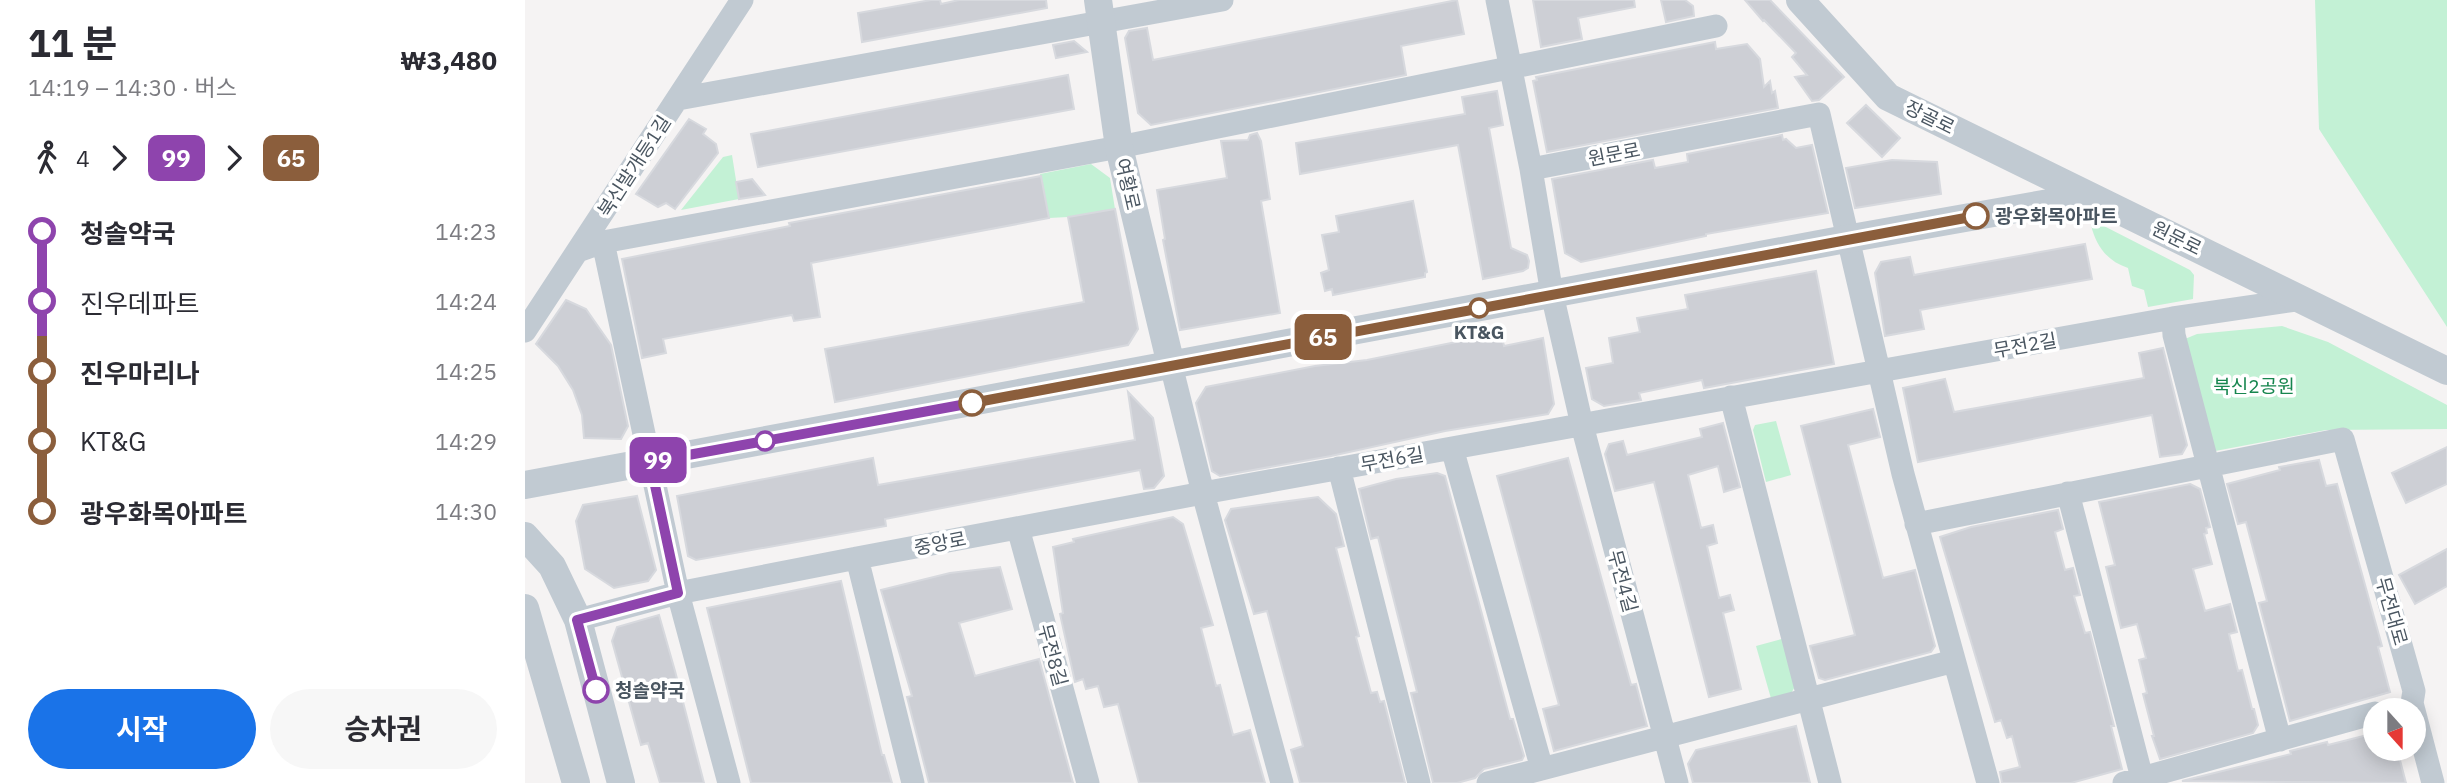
<!DOCTYPE html>
<html lang="ko">
<meta charset="utf-8">
<style>
:root{--surface:#fff;--page:#f7f7f7;--text:#2b2b33;--muted:#7c7c81;--accent:#1a73e8}
body{margin:0;font-family:"IBM Plex Sans","Noto Sans KR",sans-serif;background:var(--page);color:var(--text);height:100vh;display:flex;flex-direction:column;font-size:26px;white-space:nowrap}
*{box-sizing:border-box;margin:0}
p{font-size:23px;color:var(--muted)}
.icon{flex:none;width:38px;height:38px;fill:none;stroke:currentColor;stroke-width:2;stroke-linecap:round;stroke-linejoin:round}
.map{position:relative;flex:1;overflow:hidden}
.sheet{display:flex;flex-direction:column;background:var(--surface);width:525px}
.sheet>*{flex:none}
.badge{padding:0 14px;border-radius:10px;font-size:24px;line-height:46px}
.needle{width:46px;rotate:159deg}
.tools{position:absolute;left:1838px;top:698px;display:grid;gap:14px}
.tools a{display:grid;place-items:center;width:63px;height:63px;border-radius:50%;background:var(--surface);box-shadow:0 4px 18px #0003;font-size:35px}
.map>.badge{position:absolute;translate:-50% -50%;box-shadow:0 0 0 4px #fff}
.legs{display:flex;align-items:center;gap:10px;height:77px;padding:0 28px;font-size:23px}
.legs p{margin-inline-start:auto}
.headline{display:flex;align-items:center;justify-content:space-between;height:119px;padding:0 28px}
h1{font-size:38px;font-weight:700;line-height:52px}
.primary-button{display:flex;gap:14px;margin-top:auto;padding:14px 28px}
.primary-button a{flex:1;height:80px;border-radius:42px;background:var(--accent);color:#fff;font-size:28px;font-weight:700;line-height:80px;text-align:center}
.primary-button a+a{background:var(--page);color:var(--text)}
ul{padding:0 28px;list-style:none}
li{display:flex;align-items:center;gap:24px;height:70px;font-size:26px}
li i{display:grid;place-items:center;width:10px;height:100%;margin:0 9px;background:currentColor}
li i::after{content:'';width:18px;height:18px;margin:-9px;border:5px solid;border-radius:50%;background:var(--surface)}
li p{margin-inline-start:auto}
li:first-child i{background:linear-gradient(#0000 50%,currentColor 0)}
li:last-child i{background:linear-gradient(currentColor 50%,#0000 0)}
main{display:flex;flex:1;min-height:0}
.map>svg:first-child{display:block}
.green{fill:#c3f1d5}
.building{fill:#cdcfd5;stroke:#d7d9de;stroke-width:2}
.lines{fill:none;stroke-linecap:round;stroke-linejoin:round}
.minor{stroke:#c1cad2;stroke-width:23}
.tertiary{stroke:#c1cad2;stroke-width:28}
.line-1-casing{stroke:#fff;stroke-width:16}
.line-2-casing{stroke:#fff;stroke-width:16}
.line-1{stroke:#8e44ad;stroke-width:10}
.line-2{stroke:#8b5e3c;stroke-width:10}
.stop-2-dot{fill:#fff;stroke:#8b5e3c;stroke-width:3.5}
.stop-1-dot{fill:#fff;stroke:#8e44ad;stroke-width:3.5}
.labels{text-anchor:middle;stroke-width:7;stroke-linejoin:round;paint-order:stroke}
.street-label{font-size:19px;fill:#4a5661;stroke:#fff}
.stop-label{font-size:19px;font-weight:bold;fill:#4a5661;stroke:#fff;text-anchor:start}
.park-label{font-size:19px;fill:#17864f;stroke:#fff}
</style>
<main>
<section class="sheet">
<div class="headline"><div><h1>11 분</h1><p>14:19 – 14:30 · 버스</p></div><b>₩3,480</b></div>
<div class="legs"><svg class="icon" aria-label="walk" viewBox="0 0 24 24"><circle cx="13" cy="4" r="2"/><path d="M13 8l-2 6 4 7M11 14l-3 7M7 12l3-4h3l4 4"/></svg>4<svg class="icon" aria-label="forward" viewBox="0 0 24 24"><path d="M9 5l7 7-7 7"/></svg><b class="badge" style="background:#8e44ad;color:#fff">99</b><svg class="icon" aria-label="forward" viewBox="0 0 24 24"><path d="M9 5l7 7-7 7"/></svg><b class="badge" style="background:#8b5e3c;color:#fff">65</b></div>
<ul>
<li><i style="color:#8e44ad"></i><b>청솔약국</b><p>14:23</p></li>
<li><i style="color:#8e44ad"></i><span>진우데파트</span><p>14:24</p></li>
<li><i style="color:#8b5e3c"></i><b>진우마리나</b><p>14:25</p></li>
<li><i style="color:#8b5e3c"></i><span>KT&amp;G</span><p>14:29</p></li>
<li><i style="color:#8b5e3c"></i><b>광우화목아파트</b><p>14:30</p></li>
</ul>
<div class="primary-button"><a>시작</a><a>승차권</a></div>
</section>
<div class="map">
<svg width="1922" height="783" viewBox="0 0 1922 783">
<rect width="100%" height="100%" fill="#f5f3f3"/>
<path class="green" d="M 1790,0 L 1922,0 L 1922,327 L 1794,129 Z
M 207,155 L 214,199 L 156,210 L 198,157 Z
M 566,164 L 585,178 L 590,209 L 543,217 L 524,218 L 515,174 Z
M 1575,224 L 1665,270 L 1669,275 L 1668,299 L 1623,307 L 1619,290 L 1607,286 L 1603,268 C 1582,261 1571,246 1566,225 Z
M 1757,326 L 1803,342 L 1922,405 L 1922,429 L 1801,430 L 1685,452 L 1655,341 L 1672,334 Z
M 1251,421 L 1266,475 L 1241,482 L 1228,430 L 1230,425 Z
M 1260,638 L 1272,683 L 1264,697 L 1247,702 L 1231,646 Z"/>
<path class="building" d="M 406,0 L 415,0 L 416,4 L 434,0 L 521,0 L 522,8 L 337,42 L 333,13 Z
M 932,0 L 939,34 L 876,46 L 881,75 L 626,125 L 613,113 L 600,38 L 604,31 L 622,28 L 628,60 Z
M 1008,0 L 1109,0 L 1110,7 L 1053,18 L 1057,39 L 1016,47 Z
M 1136,0 L 1160,0 L 1168,6 L 1169,16 L 1141,22 Z
M 1220,0 L 1245,0 L 1319,77 L 1294,100 L 1287,101 L 1270,77 L 1282,75 L 1267,57 L 1271,53 L 1239,20 L 1238,21 Z
M 549,41 L 562,52 L 531,58 L 528,45 Z
M 1190,42 L 1191,49 L 1222,44 L 1235,59 L 1239,87 L 1245,81 L 1247,93 L 1250,91 L 1253,108 L 1022,152 L 1008,81 L 1012,80 L 1011,77 Z
M 543,75 L 549,109 L 233,167 L 226,134 Z
M 972,91 L 978,125 L 964,128 L 986,248 L 1002,255 L 1004,261 L 1003,268 L 998,271 L 958,279 L 933,145 L 775,174 L 771,143 L 940,114 L 937,97 Z
M 1341,105 L 1375,138 L 1357,157 L 1322,123 Z
M 164,119 L 181,129 L 178,134 L 191,144 L 193,153 L 150,209 L 141,203 L 133,207 L 111,194 Z
M 732,133 L 736,141 L 745,199 L 736,201 L 755,313 L 655,330 L 638,240 L 640,239 L 632,190 L 702,178 L 696,141 L 723,140 L 725,135 Z
M 1257,135 L 1258,140 L 1261,139 L 1271,148 L 1287,145 L 1303,213 L 1181,234 L 1181,236 L 1056,262 L 1040,253 L 1027,179 L 1128,160 L 1130,168 L 1163,162 L 1162,154 Z
M 1367,160 L 1412,162 L 1416,194 L 1330,208 L 1321,168 Z
M 516,176 L 524,218 L 286,263 L 295,317 L 269,321 L 267,315 L 138,339 L 141,353 L 117,358 L 97,259 L 265,226 L 264,223 Z
M 227,179 L 240,195 L 214,199 L 211,182 Z
M 888,201 L 902,272 L 900,273 L 900,277 L 808,295 L 807,289 L 800,291 L 796,273 L 804,270 L 797,235 L 814,232 L 811,216 Z
M 590,209 L 613,329 L 603,345 L 310,402 L 300,349 L 559,302 L 543,217 Z
M 1560,244 L 1567,279 L 1395,310 L 1399,329 L 1360,336 L 1350,273 L 1356,262 L 1385,257 L 1389,275 Z
M 1291,271 L 1309,364 L 1179,388 L 1177,380 L 1114,393 L 1116,400 L 1079,406 L 1067,399 L 1061,368 L 1088,363 L 1084,338 L 1115,332 L 1112,318 L 1163,309 L 1160,295 Z
M 41,300 L 61,309 L 86,345 L 103,426 L 96,439 L 59,438 L 57,415 L 48,390 L 33,366 L 11,344 Z
M 976,333 L 979,346 L 1018,338 L 1029,404 L 1023,414 L 920,431 L 806,456 L 695,476 L 687,471 L 671,403 L 681,387 L 790,366 L 842,360 Z
M 1638,348 L 1662,445 L 1657,454 L 1635,457 L 1627,415 L 1393,462 L 1378,388 L 1420,379 L 1429,412 L 1619,378 L 1614,353 Z
M 603,392 L 628,418 L 639,476 L 629,488 L 619,489 L 615,470 L 360,519 L 361,526 L 171,560 L 163,556 L 152,496 L 348,458 L 353,485 L 610,440 Z
M 1348,409 L 1355,437 L 1323,445 L 1358,578 L 1390,570 L 1410,646 L 1406,652 L 1300,680 L 1294,678 L 1285,646 L 1330,635 L 1276,426 Z
M 1198,423 L 1215,487 L 1199,492 L 1193,466 L 1163,475 L 1176,528 L 1188,525 L 1192,543 L 1182,546 L 1194,598 L 1205,595 L 1209,610 L 1198,613 L 1216,689 L 1184,697 L 1129,482 L 1090,491 L 1080,454 L 1084,444 L 1098,441 L 1102,455 L 1177,437 L 1175,429 Z
M 1922,447 L 1922,484 L 1881,503 L 1867,473 Z
M 1043,458 L 1106,685 L 1111,684 L 1122,726 L 1029,751 L 1018,709 L 1034,705 L 972,476 Z
M 1794,460 L 1801,486 L 1812,484 L 1857,646 L 1853,647 L 1865,692 L 1765,721 L 1734,603 L 1742,601 L 1721,522 L 1713,524 L 1702,484 L 1755,470 L 1754,467 Z
M 912,473 L 920,476 L 985,719 L 988,719 L 999,756 L 997,760 L 959,769 L 950,778 L 932,783 L 908,783 L 886,693 L 892,692 L 853,537 L 846,539 L 834,489 L 871,479 Z
M 1665,484 L 1675,489 L 1685,527 L 1681,528 L 1682,533 L 1679,534 L 1687,564 L 1668,569 L 1680,611 L 1705,604 L 1712,632 L 1704,634 L 1713,671 L 1717,670 L 1727,709 L 1729,709 L 1733,725 L 1728,733 L 1635,759 L 1627,736 L 1629,736 L 1618,694 L 1622,693 L 1614,660 L 1621,658 L 1612,624 L 1596,628 L 1581,567 L 1590,565 L 1574,502 Z
M 112,496 L 131,570 L 123,581 L 89,588 L 60,569 L 51,521 L 58,505 Z
M 793,497 L 811,514 L 819,546 L 811,548 L 834,636 L 831,637 L 846,693 L 852,692 L 855,702 L 859,701 L 880,783 L 775,783 L 766,750 L 778,746 L 742,611 L 729,614 L 700,520 L 706,509 Z
M 1533,510 L 1538,529 L 1530,532 L 1540,570 L 1548,568 L 1555,595 L 1549,596 L 1560,633 L 1565,632 L 1589,726 L 1586,726 L 1597,769 L 1546,783 L 1477,783 L 1475,772 L 1495,767 L 1487,736 L 1482,738 L 1476,720 L 1470,722 L 1415,537 L 1446,527 Z
M 648,517 L 658,524 L 688,625 L 676,628 L 691,686 L 695,685 L 708,735 L 725,730 L 740,783 L 614,783 L 593,704 L 579,707 L 573,686 L 561,689 L 558,679 L 550,682 L 535,614 L 538,613 L 528,547 L 549,542 L 548,539 Z
M 1922,549 L 1922,586 L 1890,604 L 1874,575 Z
M 475,567 L 487,609 L 434,623 L 450,676 L 514,659 L 548,783 L 404,783 L 382,697 L 387,696 L 356,590 L 425,573 Z
M 316,581 L 357,755 L 359,755 L 367,783 L 226,783 L 182,608 Z
M 134,615 L 150,671 L 179,783 L 135,783 L 123,743 L 116,745 L 87,641 L 92,627 Z
M 1271,726 L 1285,783 L 1168,783 L 1163,764 L 1171,750 Z
M 1850,733 L 1850,749 L 1872,749 L 1881,783 L 1657,781 L 1766,754 L 1765,751 L 1802,742 L 1803,745 Z"/>
<g class="lines">
<path class="minor" d="M 972,0 L 1006,169 L 1027,294 L 1057,425 L 1152,783
M 153,99 L 697,0
M 1006,169 L 1294,114 L 1378,474 L 1463,783
M 78,242 L 153,593 L 204,783
M 53,251 L 78,242 L 594,147 L 1191,26
M 1648,318 L 1649,335 L 1755,740
M 0,331 L 217,0
M 646,365 L 678,493 L 757,783
M 1206,397 L 1305,783
M 927,448 L 1017,769
M 814,468 L 894,783
M 1543,493 L 1617,778
M 1391,524 L 1818,439 L 1889,691 L 1887,703 L 1908,783
M 493,528 L 563,783
M 332,558 L 388,783
M 53,620 L 153,593 L 332,558 L 678,493 L 1648,318 L 1778,299
M 963,783 L 1429,661
M 1599,783 L 1850,713"/>
<path class="tertiary" d="M 573,0 L 594,147 L 646,365
M 1275,0 L 1363,97 L 1922,371
M 0,485 L 1321,239 L 1564,196
M 0,536 L 27,566 L 53,620 L 96,783
M 0,608 L 51,783"/>
</g>
<g class="lines">
<defs>
<path id="line-1" d="M 71,690 L 52,620 L 153,593 L 125,462 L 447,403"/>
<path id="line-2" d="M 447,403 L 1451,216"/>
</defs>
<use href="#line-1" class="line-1-casing"/>
<use href="#line-2" class="line-2-casing"/>
<use href="#line-1" class="line-1"/>
<use href="#line-2" class="line-2"/>
</g>
<g class="stop-2-dot">
<circle cx="1451" cy="216" r="12"/>
<circle cx="954" cy="308" r="9"/>
<circle cx="447" cy="403" r="12"/>
</g>
<g class="stop-1-dot">
<circle cx="240" cy="441" r="9"/>
<circle cx="71" cy="690" r="12"/>
</g>
<g class="labels">
<g class="street-label">
<text transform="translate(1405 117) rotate(26)" y="7">장골로</text>
<text transform="translate(1089 154) rotate(-11)" y="7">원문로</text>
<text transform="translate(109 166) rotate(-57)" y="7">북신발개등1길</text>
<text transform="translate(603 184) rotate(77)" y="7">여황로</text>
<text transform="translate(1652 238) rotate(26)" y="7">원문로</text>
<text transform="translate(1500 345) rotate(-10)" y="7">무전2길</text>
<text transform="translate(867 459) rotate(-10)" y="7">무전6길</text>
<text transform="translate(415 543) rotate(-11)" y="7">중앙로</text>
<text transform="translate(1098 581) rotate(75)" y="7">무전4길</text>
<text transform="translate(1867 611) rotate(74)" y="7">무전대로</text>
<text transform="translate(528 655) rotate(75)" y="7">무전8길</text>
</g>
<g class="stop-label">
<text x="1470" y="223">광우화목아파트</text>
<text x="954" y="339" text-anchor="middle">KT&amp;G</text>
<text x="90" y="697">청솔약국</text>
</g>
<g class="park-label">
<text x="1729" y="393">북신2공원</text>
</g>
</g>
</svg>
<div class="tools">
<a><svg class="needle" viewBox="-14 -14 28 28"><path d="M0-13l5 13h-10z" fill="#e53935"/><path d="M0 13l5-13h-10z" fill="#7c7c81"/></svg></a>
</div>
<b class="badge" style="left:133px;top:460px;background:#8e44ad;color:#fff">99</b>
<b class="badge" style="left:798px;top:337px;background:#8b5e3c;color:#fff">65</b>
</div>
</main>
